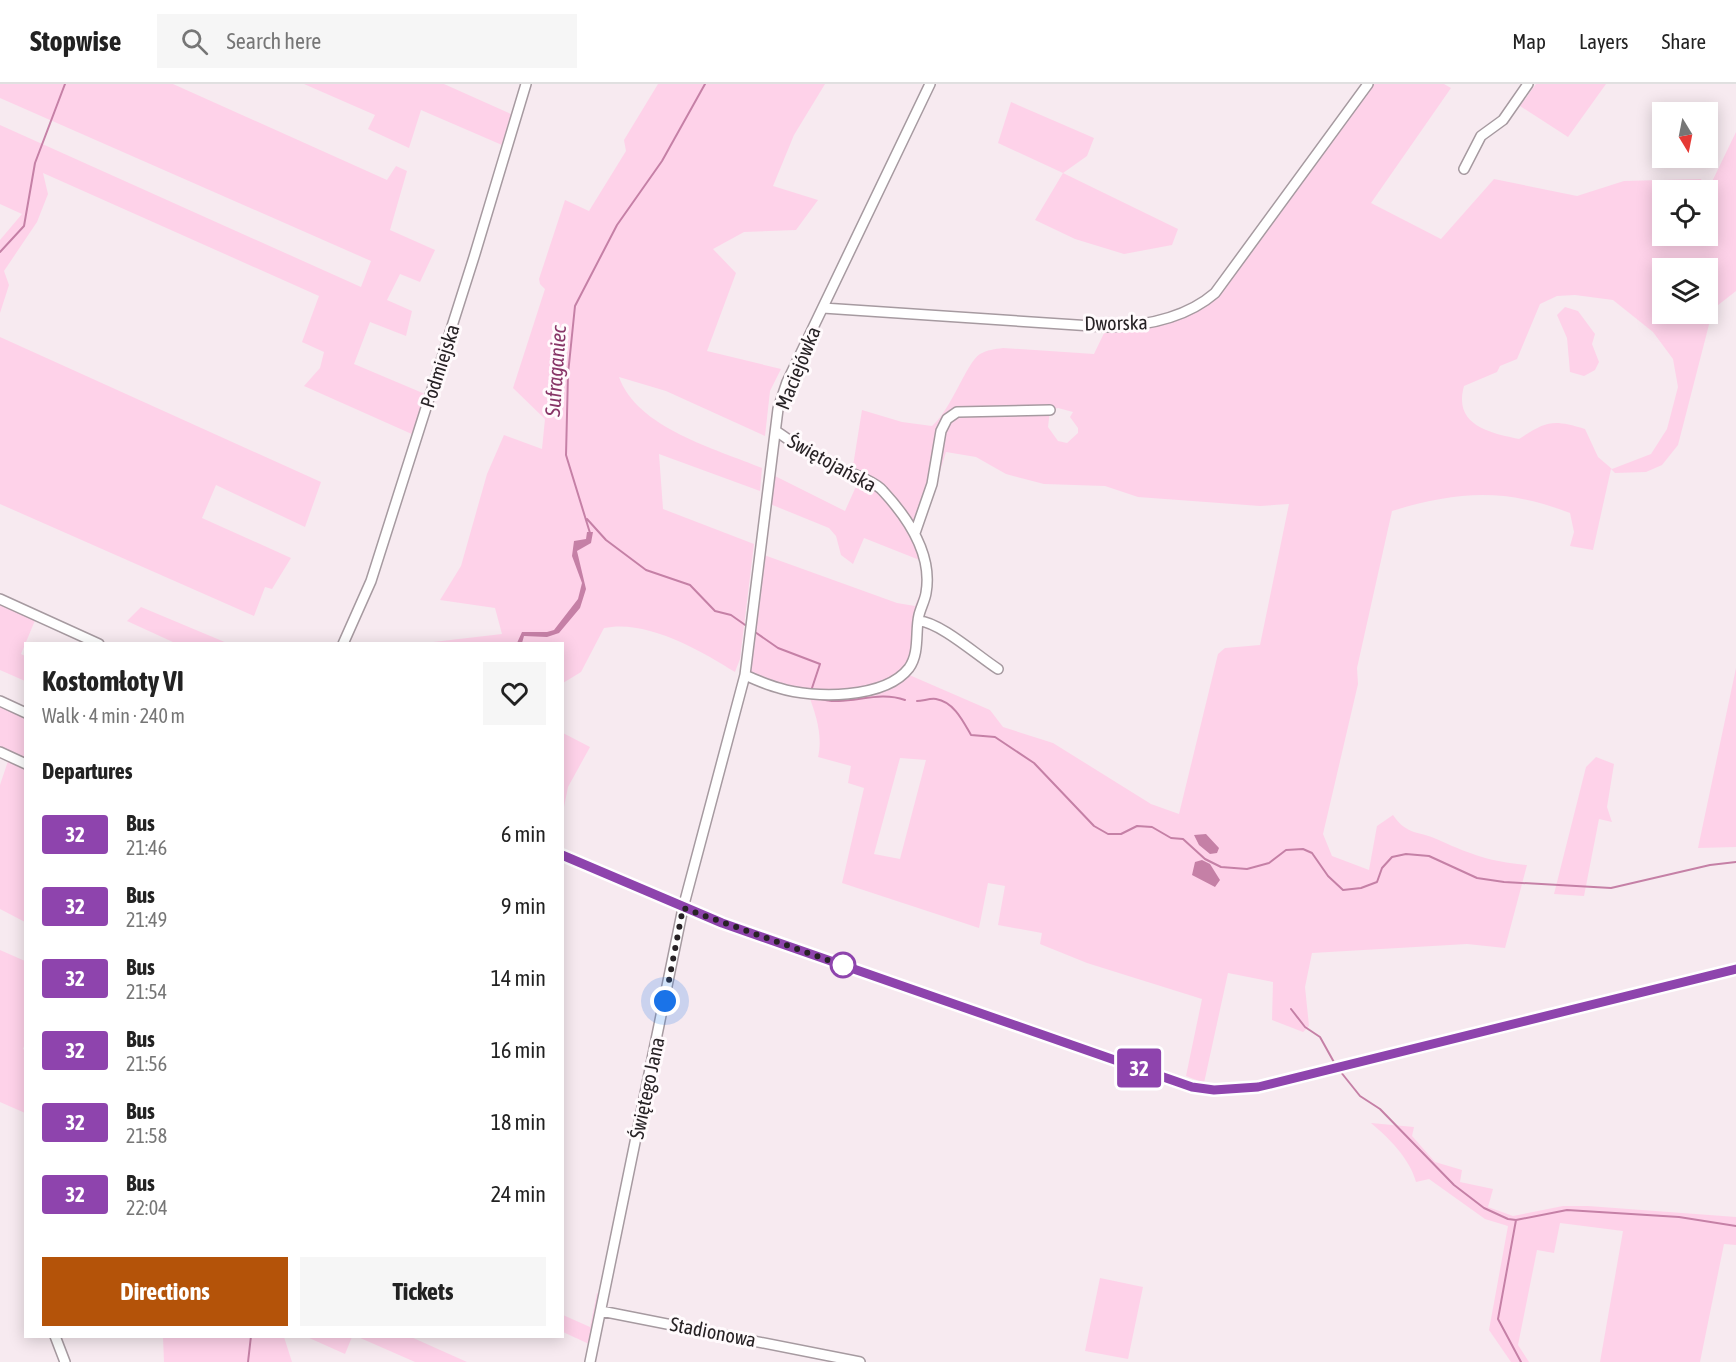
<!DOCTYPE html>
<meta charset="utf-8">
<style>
:root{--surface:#fff;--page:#f6f6f6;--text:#222;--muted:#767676;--line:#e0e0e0;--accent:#b45309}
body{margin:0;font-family:"Asap Condensed",sans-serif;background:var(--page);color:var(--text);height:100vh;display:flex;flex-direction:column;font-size:22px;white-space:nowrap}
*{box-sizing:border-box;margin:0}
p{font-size:20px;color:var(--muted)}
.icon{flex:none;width:33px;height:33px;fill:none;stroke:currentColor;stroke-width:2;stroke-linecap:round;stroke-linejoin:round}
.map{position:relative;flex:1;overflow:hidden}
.drawer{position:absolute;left:24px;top:558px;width:540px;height:696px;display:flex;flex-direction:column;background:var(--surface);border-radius:0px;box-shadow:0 3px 15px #0003}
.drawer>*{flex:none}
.badge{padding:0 12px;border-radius:4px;font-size:21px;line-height:39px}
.needle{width:39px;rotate:170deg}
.controls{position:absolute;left:1652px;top:18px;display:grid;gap:12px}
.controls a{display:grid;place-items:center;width:66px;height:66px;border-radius:0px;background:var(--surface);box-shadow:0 3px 15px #0003;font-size:30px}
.you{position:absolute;width:30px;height:30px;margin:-15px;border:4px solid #fff;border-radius:50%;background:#1a73e8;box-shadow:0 0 0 9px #1a73e833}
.map>.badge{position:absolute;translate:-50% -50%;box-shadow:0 0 0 3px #fff}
h2{padding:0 18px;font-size:22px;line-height:54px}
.round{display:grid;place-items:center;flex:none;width:63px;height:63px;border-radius:0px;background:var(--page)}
.headline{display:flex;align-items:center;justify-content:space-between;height:102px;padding:0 18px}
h1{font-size:28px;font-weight:700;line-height:45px}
.action{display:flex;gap:12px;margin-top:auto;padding:12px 18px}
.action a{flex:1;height:69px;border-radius:0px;background:var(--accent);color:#fff;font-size:24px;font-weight:700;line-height:69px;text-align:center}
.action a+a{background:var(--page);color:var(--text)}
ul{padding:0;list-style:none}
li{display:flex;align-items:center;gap:18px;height:72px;padding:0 18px}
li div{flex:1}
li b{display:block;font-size:22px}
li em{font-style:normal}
li .badge{min-width:66px;font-weight:700;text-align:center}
header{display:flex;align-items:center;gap:36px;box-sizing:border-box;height:84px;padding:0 30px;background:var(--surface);border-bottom:2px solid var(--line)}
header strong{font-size:28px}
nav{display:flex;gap:33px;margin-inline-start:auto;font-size:21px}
.search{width:420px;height:54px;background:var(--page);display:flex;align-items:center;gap:15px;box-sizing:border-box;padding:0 21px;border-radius:0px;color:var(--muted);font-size:22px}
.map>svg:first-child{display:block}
.green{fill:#fed2e9;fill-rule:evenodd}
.water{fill:#c580a6}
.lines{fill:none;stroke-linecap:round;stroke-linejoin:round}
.stream{stroke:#c580a6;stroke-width:2}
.minor-casing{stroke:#a69aa0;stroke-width:12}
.minor{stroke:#fff;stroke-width:9}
.line-casing{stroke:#fff;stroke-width:14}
.line{stroke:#8e44ad;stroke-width:9}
.walk{stroke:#272225;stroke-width:6;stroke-dasharray:0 10.8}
.stop-dot{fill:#fff;stroke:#8e44ad;stroke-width:3}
.labels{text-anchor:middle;stroke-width:6;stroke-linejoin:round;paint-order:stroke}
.street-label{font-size:20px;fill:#272225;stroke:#fffafc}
.water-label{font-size:21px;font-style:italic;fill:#873567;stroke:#fffafc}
</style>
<header>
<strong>Stopwise</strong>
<div class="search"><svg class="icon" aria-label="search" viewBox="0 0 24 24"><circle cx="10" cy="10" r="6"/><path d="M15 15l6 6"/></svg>Search here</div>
<nav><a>Map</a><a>Layers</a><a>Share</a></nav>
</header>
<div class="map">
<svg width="1736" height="1278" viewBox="0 0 1736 1278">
<rect width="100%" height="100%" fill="#f7eaf0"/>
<path class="green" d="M 0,0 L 173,0 L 387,96 L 396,82 L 407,87 L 390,146 L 435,166 L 420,198 L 400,190 L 387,216 L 412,227 L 406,252 L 370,238 L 354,280 L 425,310 L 414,351 L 304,302 L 320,284 L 324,268 L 302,258 L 319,212 L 43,89 L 48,110 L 37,138 L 4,187 L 9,201 L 0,229 L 0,156 L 22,130 L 0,120 L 0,41 L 361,203 L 371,177 L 0,14 Z
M 304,0 L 444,0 L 511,30 L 502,61 L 421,26 L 409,64 L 368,45 L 375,31 Z
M 658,0 L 825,0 L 794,51 L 773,102 L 818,116 L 796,146 L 744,148 L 713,165 L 736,189 L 707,267 L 781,285 L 770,307 L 765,352 L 666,307 L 619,293 C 637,344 716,365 762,384 L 760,407 L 659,370 L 663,425 L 754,460 L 740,575 L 735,588 C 700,566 646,535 604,544 L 581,588 L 563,599 L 562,560 L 416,560 L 502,550 L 495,524 L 440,516 L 461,482 L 487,390 L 504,351 L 542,365 L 545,335 L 513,304 L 545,205 L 540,200 L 539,195 L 565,116 L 589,127 L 626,67 L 624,56 Z
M 1371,0 L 1444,0 L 1451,4 L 1371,119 L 1441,155 L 1494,95 L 1577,112 L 1624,97 L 1701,95 L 1704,106 L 1662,106 L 1662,152 L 1707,152 L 1707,108 L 1736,48 L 1736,207 L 1713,225 L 1678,361 L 1662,381 L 1646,388 L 1615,389 L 1611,385 L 1593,466 L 1570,462 L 1574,448 L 1570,429 C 1506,404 1458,407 1392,427 L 1357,584 L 1358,600 L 1323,750 L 1332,772 L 1369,786 L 1377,742 L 1393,731 C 1408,753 1420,746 1441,757 C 1472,771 1492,778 1527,781 L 1505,864 L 1467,860 L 1312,869 L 1305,903 L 1309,942 L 1303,948 L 1272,936 L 1273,898 L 1228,889 L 1204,999 L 1186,992 L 1202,915 L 1087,879 L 1040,860 L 1042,849 L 998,841 L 1005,802 L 988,799 L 979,844 L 842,799 L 864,704 L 848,699 L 851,682 L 818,673 C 823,652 816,631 809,612 L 828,615 L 907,590 L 990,626 L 1003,643 L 1053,659 L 1151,720 L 1179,730 L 1218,570 L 1225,564 L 1260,561 L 1289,420 L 1260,422 L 1138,413 L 1105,402 L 1044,400 L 1006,390 L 976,373 L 946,368 L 932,413 L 915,437 L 910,436 L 887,408 L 852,388 L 862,326 L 902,338 L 932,342 C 952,325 966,279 980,270 C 987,266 995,265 1003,264 L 1094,270 L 1106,245 L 1138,245 L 1216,214 ZM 1662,184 L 1707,184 L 1707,230 L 1662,230 ZM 1575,211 L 1613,216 L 1653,248 L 1673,275 L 1678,303 L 1667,345 L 1651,370 L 1612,385 L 1598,373 L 1585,345 C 1552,335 1547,337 1519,355 C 1489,349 1453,341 1464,302 L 1497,288 L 1500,282 L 1517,275 L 1540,220 L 1557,212 ZM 1058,324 L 1073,328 L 1070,333 L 1078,344 L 1078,349 L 1067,359 L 1058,357 L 1048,343 L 1050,326 ZM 900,674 L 926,676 L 900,775 L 874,770 Z
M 1536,0 L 1606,0 L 1568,53 L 1520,22 Z
M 1011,18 L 1094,54 L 1087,72 L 1063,89 L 1178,145 L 1172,161 L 1124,170 L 1075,155 L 1035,136 L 1063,89 L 998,59 Z
M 1565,223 L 1578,227 L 1595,250 L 1592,260 L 1599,278 L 1595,286 L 1584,292 L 1570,288 L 1567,254 L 1557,231 Z
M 0,253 L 321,398 L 305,443 L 216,401 L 202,434 L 291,474 L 272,505 L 265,503 L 254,532 L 0,420 Z
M 773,391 L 845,427 L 858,398 C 890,403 911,450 922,477 L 864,454 L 853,480 L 841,471 L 836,452 L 829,444 L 770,420 Z
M 764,471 L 897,519 L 915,522 L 921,507 L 923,508 C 920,524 915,568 908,581 C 887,614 816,610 784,603 C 773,600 761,594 750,590 Z
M 0,518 L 36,534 L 21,570 L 25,572 L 25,597 L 0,586 Z
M 141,523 L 227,559 L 175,559 L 127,537 Z
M 1736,584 L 1736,763 L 1698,764 Z
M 0,621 L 25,633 L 25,675 L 0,663 Z
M 563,649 L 590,663 L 568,703 L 563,728 Z
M 1596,673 L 1614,680 L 1607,723 L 1612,738 L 1599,735 L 1584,812 L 1554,810 L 1586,683 Z
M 8,677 L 25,685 L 25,838 L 0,825 L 0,701 Z
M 0,866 L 25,877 L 26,957 L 23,965 L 26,967 L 25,1029 L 0,1018 Z
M 1371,1039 L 1414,1043 L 1412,1052 L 1435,1078 L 1462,1086 L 1460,1098 L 1493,1105 L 1488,1123 L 1513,1132 L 1563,1122 L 1588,1122 L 1736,1133 L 1736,1161 L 1724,1160 L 1700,1278 L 1600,1278 L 1623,1147 L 1560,1139 L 1554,1169 L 1537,1166 L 1518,1261 L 1529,1278 L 1511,1278 L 1489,1246 L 1508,1142 L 1485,1135 L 1429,1095 L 1416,1098 C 1410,1075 1389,1054 1371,1039 Z
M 1100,1194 L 1143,1203 L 1128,1275 L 1085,1267 Z
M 597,1209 L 600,1210 L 589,1260 L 563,1248 L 563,1231 L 590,1243 Z
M 163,1253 L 284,1253 L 292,1278 L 164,1278 Z
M 307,1253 L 352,1253 L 345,1270 Z
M 358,1253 L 411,1253 L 467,1278 L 415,1278 Z"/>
<path class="water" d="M 587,448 L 593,448 L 591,459 L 577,467 L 586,505 L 580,524 L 559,549 L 547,553 L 524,552 L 522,559 L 517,559 L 522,548 L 547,548 L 554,546 L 578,515 L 582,499 L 572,472 L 574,457 L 586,455 Z
M 1206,750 L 1219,764 L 1217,769 L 1210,770 L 1199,761 L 1194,751 Z
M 1202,776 L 1210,780 L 1220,796 L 1215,803 L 1192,791 L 1195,778 Z"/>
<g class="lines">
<path class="stream" d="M 0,168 L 24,142 L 35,79 L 65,0
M 587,435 L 606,456 L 646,486 L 690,501 L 715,527 L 731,531 L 748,543
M 590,449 L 566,371 L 568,290 L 575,222 L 617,141 L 662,77 L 705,0
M 755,548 L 778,564 L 820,580 L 811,607
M 817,614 C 847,624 875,605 905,616
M 917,617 C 923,617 930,614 936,615 C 954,618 963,637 971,651 L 995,653 L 1034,679 L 1094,742 L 1108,750 L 1121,750 L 1137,742 L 1152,743 L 1171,754 L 1183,755 L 1205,775 L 1221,783 L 1247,785 L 1269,779 L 1286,766 L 1303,765 L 1312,769 L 1328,792 L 1343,806 L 1361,804 L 1377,798 L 1382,784 L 1392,773 L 1406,770 L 1429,772 L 1477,794 L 1504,798 L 1611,804 L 1710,781 L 1736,778
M 1291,925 L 1305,943 L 1320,953 L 1335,980
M 1340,987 L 1360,1012 L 1380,1025 L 1454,1101 L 1484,1124 L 1508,1135 L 1516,1136 L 1567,1126 L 1679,1133 L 1736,1142
M 1516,1136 L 1498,1235 L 1521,1278
M 248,1278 L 251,1252"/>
<defs>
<path id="minor" d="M 1464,85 L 1481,52 L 1503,36 L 1528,0
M 823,224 L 1107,243 C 1145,242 1185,235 1215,209 L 1368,0
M 915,449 L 932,400 L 941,347 L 947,335 L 957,328 L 1050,326
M 0,515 L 99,560
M 919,537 C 940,538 979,573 998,585
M 343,560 L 371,497 L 474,173 L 526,0
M 745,591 C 756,596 767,601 779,604 C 814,615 885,615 909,584 C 920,569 915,547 919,531 C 921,523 925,516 926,509 C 933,470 908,434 883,407 C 873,395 838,385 822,377 C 806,369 791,357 776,347
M 0,617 L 26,629
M 0,668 L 26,680
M 562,771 L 722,839 L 1192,1003 L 1214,1006 L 1258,1003 L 1736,885
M 601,1227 L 860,1278
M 55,1252 L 65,1278
M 590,1278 L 683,824 L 745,591 L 778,325 L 787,298 L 930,0"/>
</defs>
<use href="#minor" class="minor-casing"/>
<use href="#minor" class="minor"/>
</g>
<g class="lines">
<defs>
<path id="line" d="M 562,771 L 722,839 L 1192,1003 L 1214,1006 L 1258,1003 L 1736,885"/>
</defs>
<use href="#line" class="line-casing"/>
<use href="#line" class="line"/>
<path class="walk" d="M 665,917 L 683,824 L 850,884 L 843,881"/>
</g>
<circle class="stop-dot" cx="843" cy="881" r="12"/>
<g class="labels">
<g class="street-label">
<text transform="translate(1116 239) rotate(-1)" y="7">Dworska</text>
<text transform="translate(440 282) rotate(-72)" y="7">Podmiejska</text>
<text transform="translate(798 284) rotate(-68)" y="7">Maciejówka</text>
<text transform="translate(832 379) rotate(29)" y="7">Świętojańska</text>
<text transform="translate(647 1004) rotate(-78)" y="7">Świętego Jana</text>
<text transform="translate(713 1248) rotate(11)" y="7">Stadionowa</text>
</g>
<g class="water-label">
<text transform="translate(556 287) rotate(-86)" y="7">Sufraganiec</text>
</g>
</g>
</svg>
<div class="controls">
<a><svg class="needle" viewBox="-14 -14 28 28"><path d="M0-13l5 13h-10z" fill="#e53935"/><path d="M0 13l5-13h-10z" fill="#767676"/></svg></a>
<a><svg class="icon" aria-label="locate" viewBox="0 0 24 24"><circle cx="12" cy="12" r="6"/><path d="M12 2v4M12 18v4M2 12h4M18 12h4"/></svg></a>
<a><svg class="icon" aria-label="layers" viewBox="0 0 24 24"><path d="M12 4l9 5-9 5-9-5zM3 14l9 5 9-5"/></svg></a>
</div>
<div class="you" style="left:665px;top:917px"></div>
<b class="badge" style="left:1139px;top:984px;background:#8e44ad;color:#fff">32</b>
<section class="drawer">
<div class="headline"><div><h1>Kostomłoty VI</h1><p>Walk · 4 min · 240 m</p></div><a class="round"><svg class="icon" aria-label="heart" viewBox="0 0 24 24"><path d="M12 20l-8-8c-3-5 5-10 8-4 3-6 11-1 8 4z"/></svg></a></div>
<h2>Departures</h2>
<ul>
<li><span class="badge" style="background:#8e44ad;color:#fff">32</span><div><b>Bus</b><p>21:46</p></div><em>6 min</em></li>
<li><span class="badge" style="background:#8e44ad;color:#fff">32</span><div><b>Bus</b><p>21:49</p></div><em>9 min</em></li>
<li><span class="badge" style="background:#8e44ad;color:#fff">32</span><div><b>Bus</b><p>21:54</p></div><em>14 min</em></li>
<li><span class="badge" style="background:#8e44ad;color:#fff">32</span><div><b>Bus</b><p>21:56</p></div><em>16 min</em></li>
<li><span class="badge" style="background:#8e44ad;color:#fff">32</span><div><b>Bus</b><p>21:58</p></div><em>18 min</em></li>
<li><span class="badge" style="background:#8e44ad;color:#fff">32</span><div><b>Bus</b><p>22:04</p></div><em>24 min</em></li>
</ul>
<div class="action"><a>Directions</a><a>Tickets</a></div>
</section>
</div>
